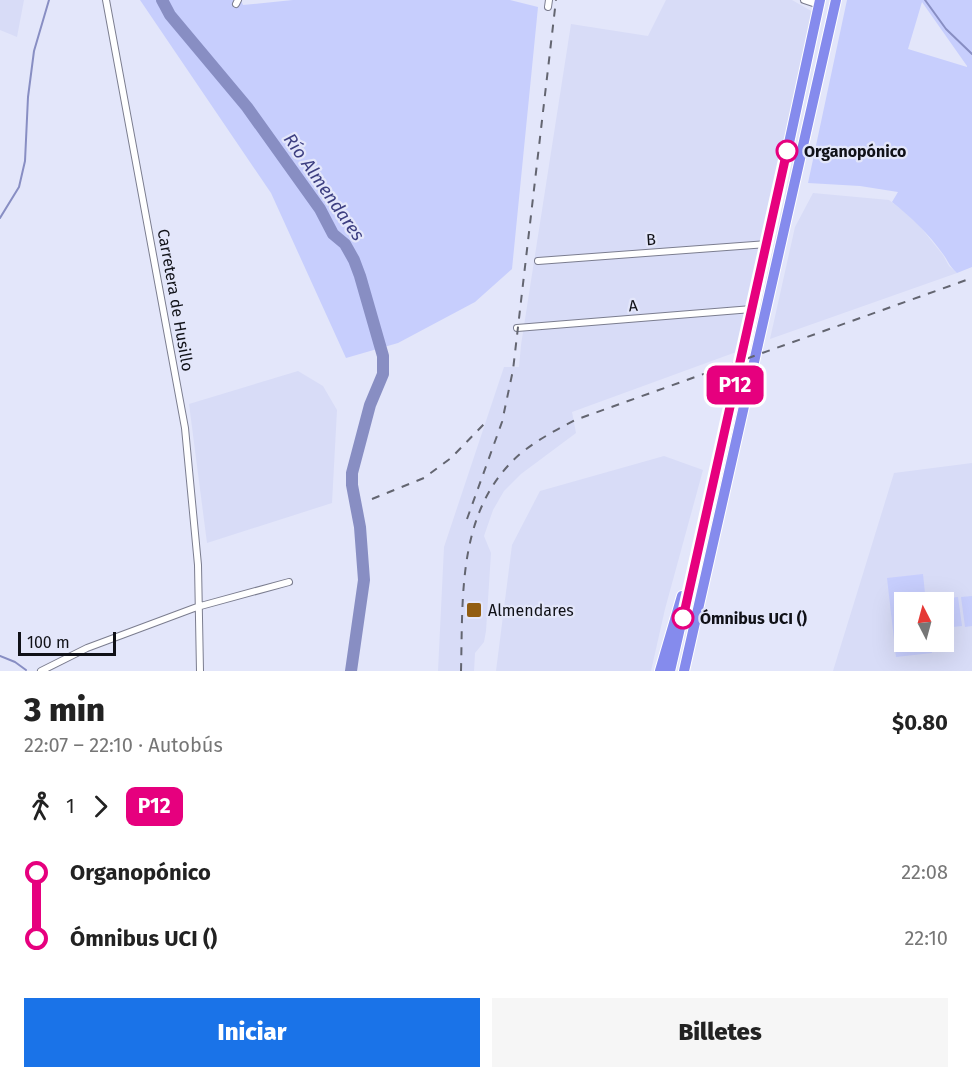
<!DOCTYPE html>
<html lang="es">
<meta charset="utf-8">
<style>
:root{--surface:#fff;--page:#f6f6f6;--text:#222;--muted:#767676;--accent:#1a73e8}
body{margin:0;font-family:"Fira Sans",sans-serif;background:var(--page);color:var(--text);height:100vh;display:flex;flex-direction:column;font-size:22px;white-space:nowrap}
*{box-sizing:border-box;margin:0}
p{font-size:20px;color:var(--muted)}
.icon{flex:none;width:33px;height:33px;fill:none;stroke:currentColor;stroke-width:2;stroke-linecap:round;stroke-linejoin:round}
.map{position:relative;height:671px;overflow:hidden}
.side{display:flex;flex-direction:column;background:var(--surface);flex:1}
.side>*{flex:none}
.badge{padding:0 12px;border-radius:9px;font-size:21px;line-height:39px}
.needle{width:39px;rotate:354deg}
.buttons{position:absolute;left:894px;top:592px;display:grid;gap:12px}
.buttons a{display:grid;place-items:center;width:60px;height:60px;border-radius:0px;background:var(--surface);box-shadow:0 6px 24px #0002;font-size:30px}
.scale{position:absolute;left:18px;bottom:15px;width:98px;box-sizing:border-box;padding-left:6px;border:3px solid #101117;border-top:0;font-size:16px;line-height:21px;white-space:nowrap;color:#101117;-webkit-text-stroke:4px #e3e6fa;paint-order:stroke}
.map>.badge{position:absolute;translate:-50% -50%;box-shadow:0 0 0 3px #fff}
.legs{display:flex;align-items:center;gap:9px;height:66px;padding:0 24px;font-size:20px}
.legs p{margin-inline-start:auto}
.head{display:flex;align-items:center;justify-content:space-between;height:102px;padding:0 24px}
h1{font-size:33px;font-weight:800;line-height:45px}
.primary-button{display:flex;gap:12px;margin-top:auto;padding:12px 24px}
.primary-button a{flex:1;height:69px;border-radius:0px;background:var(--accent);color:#fff;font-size:24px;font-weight:800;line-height:69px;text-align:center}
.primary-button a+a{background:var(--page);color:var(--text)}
ul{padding:0 24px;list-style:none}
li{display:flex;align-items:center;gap:21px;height:66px;font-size:22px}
li i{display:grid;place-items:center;width:9px;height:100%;margin:0 8px;background:currentColor}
li i::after{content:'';width:15px;height:15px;margin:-8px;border:4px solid;border-radius:50%;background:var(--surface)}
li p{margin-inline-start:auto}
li:first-child i{background:linear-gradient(#0000 50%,currentColor 0)}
li:last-child i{background:linear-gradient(currentColor 50%,#0000 0)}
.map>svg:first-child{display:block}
.built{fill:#d8dcf7;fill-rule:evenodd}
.green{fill:#c7cefd;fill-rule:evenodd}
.water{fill:#888ec3}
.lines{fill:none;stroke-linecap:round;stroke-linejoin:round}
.stream{stroke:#888ec3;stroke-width:2}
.river{stroke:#888ec3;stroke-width:12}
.street-casing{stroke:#7b7d8f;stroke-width:8}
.highway-casing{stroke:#fff;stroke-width:12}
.street{stroke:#fff;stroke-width:6}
.highway{stroke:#858bed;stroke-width:10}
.rail{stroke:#636570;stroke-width:2;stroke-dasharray:8 8;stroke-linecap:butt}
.line-1-casing{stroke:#fff;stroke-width:14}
.line-1{stroke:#e6007e;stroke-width:9}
.stop-1-dot{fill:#fff;stroke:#e6007e;stroke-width:3}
.poi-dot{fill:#925d11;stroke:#e3e6fa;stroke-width:2}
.labels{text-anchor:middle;stroke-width:4.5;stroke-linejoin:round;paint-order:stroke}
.stop-label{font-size:16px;font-weight:bold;fill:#101117;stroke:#e3e6fa;text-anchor:start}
.street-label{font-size:16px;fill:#101117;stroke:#e3e6fa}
.poi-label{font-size:16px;fill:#101117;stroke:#e3e6fa;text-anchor:start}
.water-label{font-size:18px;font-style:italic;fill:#3d3f81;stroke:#e3e6fa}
</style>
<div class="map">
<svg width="972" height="671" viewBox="0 0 972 671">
<rect width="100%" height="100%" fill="#e3e6fa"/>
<path class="built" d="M 0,0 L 24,0 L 17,37 L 0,30 Z
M 666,0 L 792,0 L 813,12 L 739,351 L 572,412 L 576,433 L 521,474 L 504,491 L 493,510 L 484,536 L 491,553 L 486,631 L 484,642 L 475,653 L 474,671 L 438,671 L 444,547 L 504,367 L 519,367 L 521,345 L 571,24 L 648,36 Z
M 813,193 L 889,200 L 914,219 L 943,255 L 949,266 L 957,273 L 770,339 L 795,227 Z
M 298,371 L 323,386 L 337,410 L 332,503 L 207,543 L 189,404 Z
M 664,456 L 703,470 L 665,609 L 651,671 L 496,671 L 512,545 L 540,491 Z
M 972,463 L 972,671 L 833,671 L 894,473 ZM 904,603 L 944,603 L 944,642 L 904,642 Z"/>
<path class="green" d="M 140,0 L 241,0 L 243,5 L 293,0 L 510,0 L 538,7 L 512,269 L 475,302 L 398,343 L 346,358 L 271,193 Z
M 847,0 L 972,0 L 972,267 L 957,273 C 950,267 948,261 943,254 C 929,234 911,217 892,202 L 898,192 L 860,186 L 808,183 ZM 922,2 L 967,66 L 967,67 L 908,49 Z
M 923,574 L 926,603 L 904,603 L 904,642 L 930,642 L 932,653 L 896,657 L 887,578 Z
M 972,596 L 972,626 L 965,627 L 961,597 Z
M 958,597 L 962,626 L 944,628 L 944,603 L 941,603 L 940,599 Z"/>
<path class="water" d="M 918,597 L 919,603 L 904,603 L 904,642 L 924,642 L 924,645 L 901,647 L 896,599 Z"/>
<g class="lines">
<path class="stream" d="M 925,0 L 946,29 L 972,54
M 0,218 L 19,187 L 25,161 L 28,97 L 34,51 L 49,0
M 0,656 L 15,662 L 26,670"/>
<path class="river" d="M 162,0 L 170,15 L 247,107 L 320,209 L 333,234 L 345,244 L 354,260 L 360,276 L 383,356 L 383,374 L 370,405 L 352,473 L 352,485 L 360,527 L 364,580 L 351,671"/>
<defs>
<path id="street" d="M 106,0 L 185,428 L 198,565 L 200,671
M 804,0 L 819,5
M 236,4 L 238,0
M 548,7 L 549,0
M 538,261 L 766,244
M 517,328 L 752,309
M 41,671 L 87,648 L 197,607 L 289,582"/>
<path id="highway" d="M 660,671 L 682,596
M 670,671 L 740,369 L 820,0
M 684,671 L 836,0"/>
</defs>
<use href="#street" class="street-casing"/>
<use href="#highway" class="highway-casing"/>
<use href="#street" class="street"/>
<use href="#highway" class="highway"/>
<path class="rail" d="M 372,499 L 424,478 L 451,458 L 487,421
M 467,519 L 502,422 L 513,370 L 556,0
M 461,671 C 463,595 457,509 520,454 C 537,440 556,430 575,420 L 972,278"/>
</g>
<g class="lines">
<defs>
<path id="line-1" d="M 683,618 L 787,151"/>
</defs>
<use href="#line-1" class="line-1-casing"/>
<use href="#line-1" class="line-1"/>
</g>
<g class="stop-1-dot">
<circle cx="787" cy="151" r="10"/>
<circle cx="683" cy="618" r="10"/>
</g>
<rect class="poi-dot" x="466" y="602" width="16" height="16" rx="3"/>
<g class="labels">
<g class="stop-label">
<text x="804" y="157">Organopónico</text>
<text x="700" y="624">Ómnibus UCI ()</text>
</g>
<g class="street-label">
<text transform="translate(651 239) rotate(-4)" y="6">B</text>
<text transform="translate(176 300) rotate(80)" y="6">Carretera de Husillo</text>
<text transform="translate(633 305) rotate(-5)" y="6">A</text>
</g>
<g class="poi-label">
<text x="488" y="616">Almendares</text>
</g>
<g class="water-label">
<text transform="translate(324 187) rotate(55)" y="6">Río Almendares</text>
</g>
</g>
</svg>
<div class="buttons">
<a><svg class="needle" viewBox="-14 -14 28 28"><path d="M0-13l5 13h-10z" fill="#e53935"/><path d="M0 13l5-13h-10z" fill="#767676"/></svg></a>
</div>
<div class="scale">100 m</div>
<b class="badge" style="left:735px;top:385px;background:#e6007e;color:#fff">P12</b>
</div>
<section class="side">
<div class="head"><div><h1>3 min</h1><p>22:07 – 22:10 · Autobús</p></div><b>$0.80</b></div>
<div class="legs"><svg class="icon" aria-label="walk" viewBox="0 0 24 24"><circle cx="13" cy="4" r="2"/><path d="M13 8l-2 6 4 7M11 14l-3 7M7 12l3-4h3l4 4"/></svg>1<svg class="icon" aria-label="forward" viewBox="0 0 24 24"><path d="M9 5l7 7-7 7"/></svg><b class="badge" style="background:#e6007e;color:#fff">P12</b></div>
<ul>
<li><i style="color:#e6007e"></i><b>Organopónico</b><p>22:08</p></li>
<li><i style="color:#e6007e"></i><b>Ómnibus UCI ()</b><p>22:10</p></li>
</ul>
<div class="primary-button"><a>Iniciar</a><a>Billetes</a></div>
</section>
